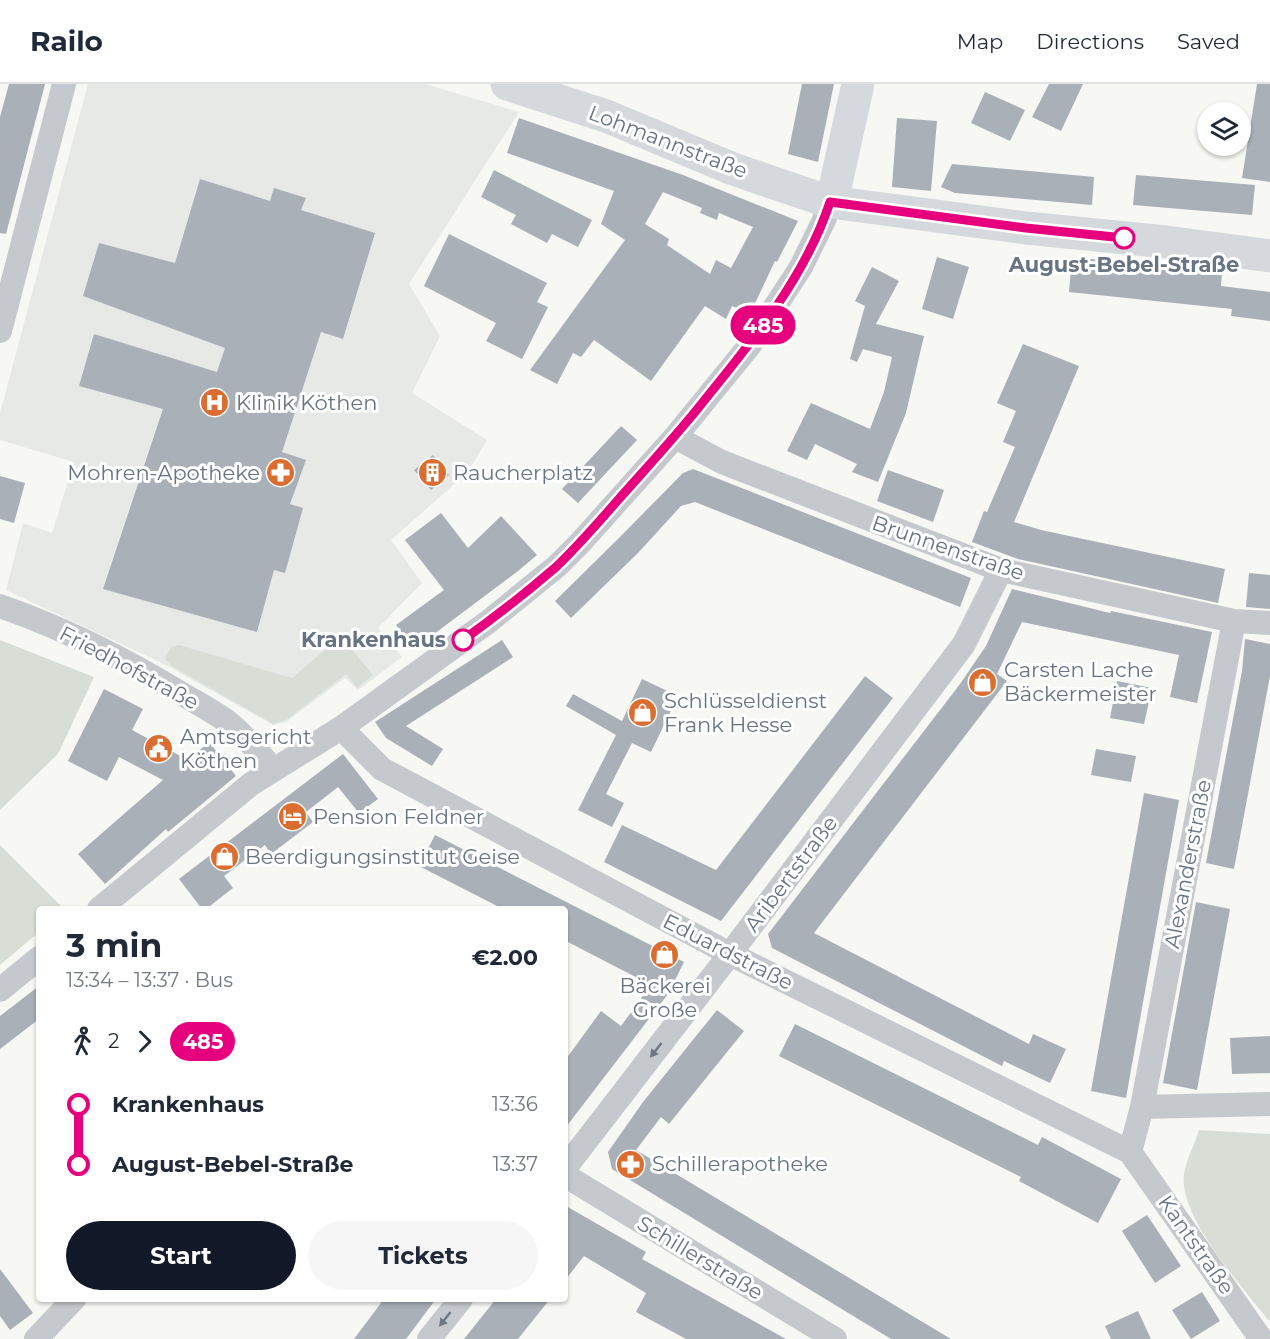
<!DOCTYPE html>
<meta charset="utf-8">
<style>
:root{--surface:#fff;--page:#f6f6f7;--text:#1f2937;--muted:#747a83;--line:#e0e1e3;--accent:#111827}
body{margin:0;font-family:Montserrat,sans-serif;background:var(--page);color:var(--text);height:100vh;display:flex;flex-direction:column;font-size:22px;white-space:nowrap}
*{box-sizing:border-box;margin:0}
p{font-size:20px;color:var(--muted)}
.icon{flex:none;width:33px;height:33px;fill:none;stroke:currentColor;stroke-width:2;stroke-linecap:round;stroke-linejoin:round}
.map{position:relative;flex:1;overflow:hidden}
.side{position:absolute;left:36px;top:822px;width:532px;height:396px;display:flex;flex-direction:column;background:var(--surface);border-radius:6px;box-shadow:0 2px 4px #0004}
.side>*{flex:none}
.badge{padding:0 12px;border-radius:20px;font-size:21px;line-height:39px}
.controls{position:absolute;left:1197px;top:18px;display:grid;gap:12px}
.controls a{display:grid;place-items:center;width:54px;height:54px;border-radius:50%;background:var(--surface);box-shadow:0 2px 4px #0004;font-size:30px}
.map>.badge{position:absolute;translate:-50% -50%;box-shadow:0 0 0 3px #fff}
.legs{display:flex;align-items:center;gap:9px;height:66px;padding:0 30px;font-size:20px}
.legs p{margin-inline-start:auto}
.headline{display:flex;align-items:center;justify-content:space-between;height:102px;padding:0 30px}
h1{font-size:33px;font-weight:700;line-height:45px}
.action{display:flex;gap:12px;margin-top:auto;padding:12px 30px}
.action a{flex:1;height:69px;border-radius:36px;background:var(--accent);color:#fff;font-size:24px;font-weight:700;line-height:69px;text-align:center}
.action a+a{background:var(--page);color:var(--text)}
ul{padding:0 30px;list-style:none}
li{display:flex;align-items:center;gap:21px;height:60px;font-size:22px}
li i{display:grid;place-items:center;width:9px;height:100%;margin:0 8px;background:currentColor}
li i::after{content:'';width:15px;height:15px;margin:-8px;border:4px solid;border-radius:50%;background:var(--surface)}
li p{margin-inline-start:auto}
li:first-child i{background:linear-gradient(#0000 50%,currentColor 0)}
li:last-child i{background:linear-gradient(currentColor 50%,#0000 0)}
header{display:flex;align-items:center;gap:36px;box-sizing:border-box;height:84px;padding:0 30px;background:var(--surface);border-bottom:2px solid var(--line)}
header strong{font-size:28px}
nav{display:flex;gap:33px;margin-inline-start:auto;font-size:21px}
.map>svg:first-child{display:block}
.built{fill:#e7e9e7}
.green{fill:#d8ded5}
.building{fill:#a9b0b7;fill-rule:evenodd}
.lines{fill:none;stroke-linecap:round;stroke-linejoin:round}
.street{stroke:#c5c8cc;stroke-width:24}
.secondary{stroke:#d5d8dc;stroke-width:33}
.oneway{fill:#6c7888}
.line-1-casing{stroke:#fff;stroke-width:14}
.line-1{stroke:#e6007e;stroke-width:9}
.stop-1-dot{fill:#fff;stroke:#e6007e;stroke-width:3}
.labels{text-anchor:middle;stroke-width:6;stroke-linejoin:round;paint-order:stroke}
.street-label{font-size:21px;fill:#677484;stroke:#fff}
.stop-label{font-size:21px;font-weight:bold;fill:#677484;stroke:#fff}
.poi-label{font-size:21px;fill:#677484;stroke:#fff;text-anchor:start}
</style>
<header>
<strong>Railo</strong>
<nav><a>Map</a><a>Directions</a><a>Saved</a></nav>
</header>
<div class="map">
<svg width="1270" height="1255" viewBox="0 0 1270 1255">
<rect width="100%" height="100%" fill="#f7f7f4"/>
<path class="built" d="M 88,0 L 425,0 L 519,28 L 409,200 L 440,252 L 412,309 L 487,356 L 468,388 L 391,456 L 422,499 L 378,544 L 402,573 L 358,606 L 345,594 L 286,638 L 273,641 L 164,580 L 6,506 L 23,439 L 52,449 L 74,378 L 0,356 L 0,329 Z"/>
<path class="green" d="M 341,552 L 373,591 L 357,604 L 346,590 L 286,636 L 273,640 L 172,582 L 165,575 L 171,563 L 179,561 L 292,594 Z
M 0,556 L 94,593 L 58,670 L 0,726 Z
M 0,761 L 64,825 L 39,825 L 39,848 L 0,881 Z
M 1199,1046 L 1270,1050 L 1270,1236 L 1268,1236 C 1243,1203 1178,1133 1184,1090 C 1186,1076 1195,1060 1199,1046 Z"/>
<path class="building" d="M 9,0 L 45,0 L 6,150 L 0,149 L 0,33 Z
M 802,0 L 834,0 L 818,78 L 788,70 Z
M 1049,0 L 1083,0 L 1061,47 L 1032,33 Z
M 1257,0 L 1270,0 L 1270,98 L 1242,94 Z
M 985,8 L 1025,26 L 1010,57 L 971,39 Z
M 519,34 L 683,91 L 798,137 L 777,178 L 775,177 L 750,230 L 732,222 L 726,235 L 705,222 L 651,297 L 594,256 L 581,273 L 573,269 L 557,300 L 530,286 L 625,156 L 601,140 L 614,107 L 507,69 ZM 663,108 L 702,124 L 700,129 L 717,136 L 719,129 L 753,143 L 731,184 L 716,176 L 710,190 L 667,161 L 669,155 L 645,140 Z
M 897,34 L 937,37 L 931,107 L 892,103 Z
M 952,80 L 1094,93 L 1092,121 L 955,109 L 941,103 Z
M 494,86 L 592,136 L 578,163 L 552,150 L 547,159 L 511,140 L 516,131 L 481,113 Z
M 1136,91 L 1255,101 L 1252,131 L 1133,121 Z
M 200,95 L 270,117 L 274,104 L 306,114 L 301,126 L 375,149 L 343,255 L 321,248 L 282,368 L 306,376 L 290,420 L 303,424 L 285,489 L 274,486 L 257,548 L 103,505 L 163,325 L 79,302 L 94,250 L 217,288 L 225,264 L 83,212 L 99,159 L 175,179 Z
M 449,150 L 547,199 L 537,218 L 548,223 L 522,275 L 486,257 L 496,239 L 424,202 Z
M 937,173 L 969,183 L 953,235 L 922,225 Z
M 1072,173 L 1222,189 L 1221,202 L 1270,208 L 1270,237 L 1231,232 L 1232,225 L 1069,208 Z
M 872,183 L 899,197 L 876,240 L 924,252 L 906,329 L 878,398 L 852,388 L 857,380 L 815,360 L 807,376 L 787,367 L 811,319 L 870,345 L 884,308 L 892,273 L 863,265 L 857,278 L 850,275 L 865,222 L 855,217 Z
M 1023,260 L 1079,282 L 1014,438 L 1041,446 L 1225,485 L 1218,519 L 1018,475 L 972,458 L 984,427 L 987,428 L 1015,363 L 1003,358 L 1016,327 L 997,319 Z
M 621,342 L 637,356 L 578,419 L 562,405 Z
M 433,371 L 449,391 L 431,406 L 414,386 Z
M 693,385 L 971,494 L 960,523 L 695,418 L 681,422 L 638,469 L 571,534 L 555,517 L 621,452 L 683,389 Z
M 888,386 L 944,406 L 933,438 L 877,417 Z
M 0,392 L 25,399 L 14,439 L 0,435 Z
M 441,429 L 468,464 L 501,432 L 537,471 L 518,487 L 414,565 L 396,541 L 444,506 L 405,456 Z
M 1249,489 L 1270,491 L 1270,525 L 1246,523 Z
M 1012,505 L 1110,529 L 1111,527 L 1212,548 L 1197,619 L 1170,613 L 1179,571 L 1022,538 L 997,590 L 1007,597 L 814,849 L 1029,960 L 1033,950 L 1066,965 L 1050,999 L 1004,977 L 1002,982 L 772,864 L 768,850 L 960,600 L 986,562 Z
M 1245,555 L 1270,560 L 1270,592 L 1234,785 L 1206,779 L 1242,587 Z
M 502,556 L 513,573 L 406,642 L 443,665 L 432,682 L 386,654 L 375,638 Z
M 865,592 L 893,614 L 721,837 L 604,778 L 622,741 L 716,786 Z
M 642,595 L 678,612 L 651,668 L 632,659 L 606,710 L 624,719 L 612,743 L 578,726 L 616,651 L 566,622 L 573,610 L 622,637 Z
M 1117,597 L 1152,604 L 1144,640 L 1110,634 Z
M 104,605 L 143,625 L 132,646 L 188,676 L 209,658 L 236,692 L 168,748 L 166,745 L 105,800 L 78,770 L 163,696 L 119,673 L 107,697 L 68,677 Z
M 1096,665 L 1136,672 L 1131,698 L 1091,691 Z
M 343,670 L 378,715 L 359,729 L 338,703 L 306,728 L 313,738 L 271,770 L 265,761 L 224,792 L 233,804 L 206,825 L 202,825 L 179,795 Z
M 1144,709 L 1179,716 L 1126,1014 L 1091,1007 Z
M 435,751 L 684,878 L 668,910 L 566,1043 L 566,975 L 601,927 L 621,942 L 651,901 L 566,857 L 566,825 L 503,825 L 419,782 Z
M 1196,818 L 1230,825 L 1197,1006 L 1163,999 Z
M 39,902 L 39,935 L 0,965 L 0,932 Z
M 717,926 L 744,947 L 669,1040 L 661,1033 L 636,1066 L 951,1255 L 891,1255 L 612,1085 L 608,1068 L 643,1018 Z
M 795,940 L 1038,1061 L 1042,1053 L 1121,1095 L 1098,1139 L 1019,1097 L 1021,1093 L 779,972 Z
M 1270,952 L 1270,989 L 1232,990 L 1230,954 Z
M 566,1122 L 646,1168 L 642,1175 L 786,1255 L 686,1255 L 636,1228 L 646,1209 L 584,1172 L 566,1195 Z
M 1147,1131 L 1181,1182 L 1155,1199 L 1122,1147 Z
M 0,1185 L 33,1229 L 10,1246 L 0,1232 Z
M 1202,1208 L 1220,1237 L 1191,1255 L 1172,1226 Z
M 384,1215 L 436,1215 L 406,1255 L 354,1255 Z
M 496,1215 L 550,1215 L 518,1255 L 464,1255 Z
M 1138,1227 L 1151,1255 L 1111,1255 L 1105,1242 Z"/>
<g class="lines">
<path class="street" d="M 0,247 L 64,0
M 675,353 L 722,378 L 1001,486 L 1234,537 L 1270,539
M 0,522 C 63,544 125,575 182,610 C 197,619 215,628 229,639 C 246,653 260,669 273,686
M 341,644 L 382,685 L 730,870 L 1130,1068 L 1261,1255
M 99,825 L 251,700 L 341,644 L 488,538 L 557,482 L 580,459 L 675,353 L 750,261 L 801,183 L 825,134 L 830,118
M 0,906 L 39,874
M 1142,1023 L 1234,537
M 1130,1068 L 1142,1023 L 1270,1020
M 566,1083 L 730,870 L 964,560 L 1001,486
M 566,1092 L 835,1255
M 36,1255 L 74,1215
M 429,1255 L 461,1215"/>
<path class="secondary" d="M 507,0 L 606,32 L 733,85 L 830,118 L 1026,144 L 1166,158 L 1270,172
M 830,118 L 836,99 L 858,0"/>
</g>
<defs><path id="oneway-solid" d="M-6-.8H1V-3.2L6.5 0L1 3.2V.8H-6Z" transform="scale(1.5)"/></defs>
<g class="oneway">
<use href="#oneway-solid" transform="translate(656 966) rotate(128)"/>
<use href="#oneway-solid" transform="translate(445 1235) rotate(128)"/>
</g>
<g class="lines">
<defs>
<path id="line-1" d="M 463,556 C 495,533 526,509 556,483 C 578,462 598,439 618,416 C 648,382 679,349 707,313 C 755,254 806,191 830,118 L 1026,144 L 1124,154"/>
</defs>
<use href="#line-1" class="line-1-casing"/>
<use href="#line-1" class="line-1"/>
</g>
<defs>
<symbol id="hospital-disc" viewBox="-11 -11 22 22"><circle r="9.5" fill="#dc6d30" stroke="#fff"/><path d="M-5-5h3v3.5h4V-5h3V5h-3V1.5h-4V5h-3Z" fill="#fff"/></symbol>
<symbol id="pharmacy-disc" viewBox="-11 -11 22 22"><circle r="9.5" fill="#dc6d30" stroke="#fff"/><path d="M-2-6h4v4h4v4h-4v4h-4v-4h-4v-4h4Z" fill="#fff"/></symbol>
<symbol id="building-disc" viewBox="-11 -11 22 22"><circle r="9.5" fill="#dc6d30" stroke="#fff"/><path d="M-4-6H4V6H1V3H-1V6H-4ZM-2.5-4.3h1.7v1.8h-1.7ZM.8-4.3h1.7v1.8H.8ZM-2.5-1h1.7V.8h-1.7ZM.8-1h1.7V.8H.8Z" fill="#fff"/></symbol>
<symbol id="shop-disc" viewBox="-11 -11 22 22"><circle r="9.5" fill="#dc6d30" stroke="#fff"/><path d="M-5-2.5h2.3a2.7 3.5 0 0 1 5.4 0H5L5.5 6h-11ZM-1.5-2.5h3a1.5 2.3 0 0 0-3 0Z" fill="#fff"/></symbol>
<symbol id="civic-disc" viewBox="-11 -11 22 22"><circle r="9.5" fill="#dc6d30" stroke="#fff"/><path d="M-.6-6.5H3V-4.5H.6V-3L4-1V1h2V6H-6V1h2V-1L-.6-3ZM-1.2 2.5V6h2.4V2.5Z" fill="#fff"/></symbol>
<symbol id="hotel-disc" viewBox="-11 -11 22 22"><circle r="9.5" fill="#dc6d30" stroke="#fff"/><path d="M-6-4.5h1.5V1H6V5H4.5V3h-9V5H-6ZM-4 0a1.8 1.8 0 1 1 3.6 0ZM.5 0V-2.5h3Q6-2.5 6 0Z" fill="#fff"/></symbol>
</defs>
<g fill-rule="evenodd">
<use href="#hospital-disc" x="198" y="302" width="33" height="33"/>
<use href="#pharmacy-disc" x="264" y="372" width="33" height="33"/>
<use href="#building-disc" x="416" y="372" width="33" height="33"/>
<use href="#shop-disc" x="966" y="582" width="33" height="33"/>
<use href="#shop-disc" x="626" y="612" width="33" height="33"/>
<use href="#civic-disc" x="142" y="648" width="33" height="33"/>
<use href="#hotel-disc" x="276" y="716" width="33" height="33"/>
<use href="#shop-disc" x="208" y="756" width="33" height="33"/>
<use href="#shop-disc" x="648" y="854" width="33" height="33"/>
<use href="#pharmacy-disc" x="614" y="1064" width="33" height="33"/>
</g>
<g class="stop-1-dot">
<circle cx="1124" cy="154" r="10"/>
<circle cx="463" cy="556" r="10"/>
</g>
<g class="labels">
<g class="street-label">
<text transform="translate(668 58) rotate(21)" y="7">Lohmannstraße</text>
<text transform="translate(948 464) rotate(19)" y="7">Brunnenstraße</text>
<text transform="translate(129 584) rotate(28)" y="7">Friedhofstraße</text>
<text transform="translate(1188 780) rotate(-79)" y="7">Alexanderstraße</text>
<text transform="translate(791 790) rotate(-53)" y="7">Aribertstraße</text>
<text transform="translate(728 868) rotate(27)" y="7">Eduardstraße</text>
<text transform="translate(1196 1161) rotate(55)" y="7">Kantstraße</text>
<text transform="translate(700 1174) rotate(31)" y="7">Schillerstraße</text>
</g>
<g class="stop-label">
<text x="1124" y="188">August-Bebel-Straße</text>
<text x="446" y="563" text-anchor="end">Krankenhaus</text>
</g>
<g class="poi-label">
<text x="236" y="326">Klinik Köthen</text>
<text x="260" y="396" text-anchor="end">Mohren-Apotheke</text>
<text x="453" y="396">Raucherplatz</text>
<text x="1004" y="593">Carsten Lache<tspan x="1004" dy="24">Bäckermeister</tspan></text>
<text x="664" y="624">Schlüsseldienst<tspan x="664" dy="24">Frank Hesse</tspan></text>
<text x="180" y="660">Amtsgericht<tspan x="180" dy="24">Köthen</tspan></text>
<text x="313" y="740">Pension Feldner</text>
<text x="245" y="780">Beerdigungsinstitut Geise</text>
<text x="665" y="909" text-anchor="middle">Bäckerei<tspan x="665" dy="24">Große</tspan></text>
<text x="652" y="1087">Schillerapotheke</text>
</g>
</g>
</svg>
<div class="controls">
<a><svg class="icon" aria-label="layers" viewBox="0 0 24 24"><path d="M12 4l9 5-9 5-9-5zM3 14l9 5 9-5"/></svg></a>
</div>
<b class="badge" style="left:763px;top:241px;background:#e6007e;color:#fff">485</b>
<section class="side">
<div class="headline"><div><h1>3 min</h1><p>13:34 – 13:37 · Bus</p></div><b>€2.00</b></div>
<div class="legs"><svg class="icon" aria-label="walk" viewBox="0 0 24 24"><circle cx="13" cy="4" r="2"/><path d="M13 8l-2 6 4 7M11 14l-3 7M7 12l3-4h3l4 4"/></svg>2<svg class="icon" aria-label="forward" viewBox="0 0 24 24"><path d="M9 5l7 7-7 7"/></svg><b class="badge" style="background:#e6007e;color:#fff">485</b></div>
<ul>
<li><i style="color:#e6007e"></i><b>Krankenhaus</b><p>13:36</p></li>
<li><i style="color:#e6007e"></i><b>August-Bebel-Straße</b><p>13:37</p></li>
</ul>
<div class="action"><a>Start</a><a>Tickets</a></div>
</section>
</div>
